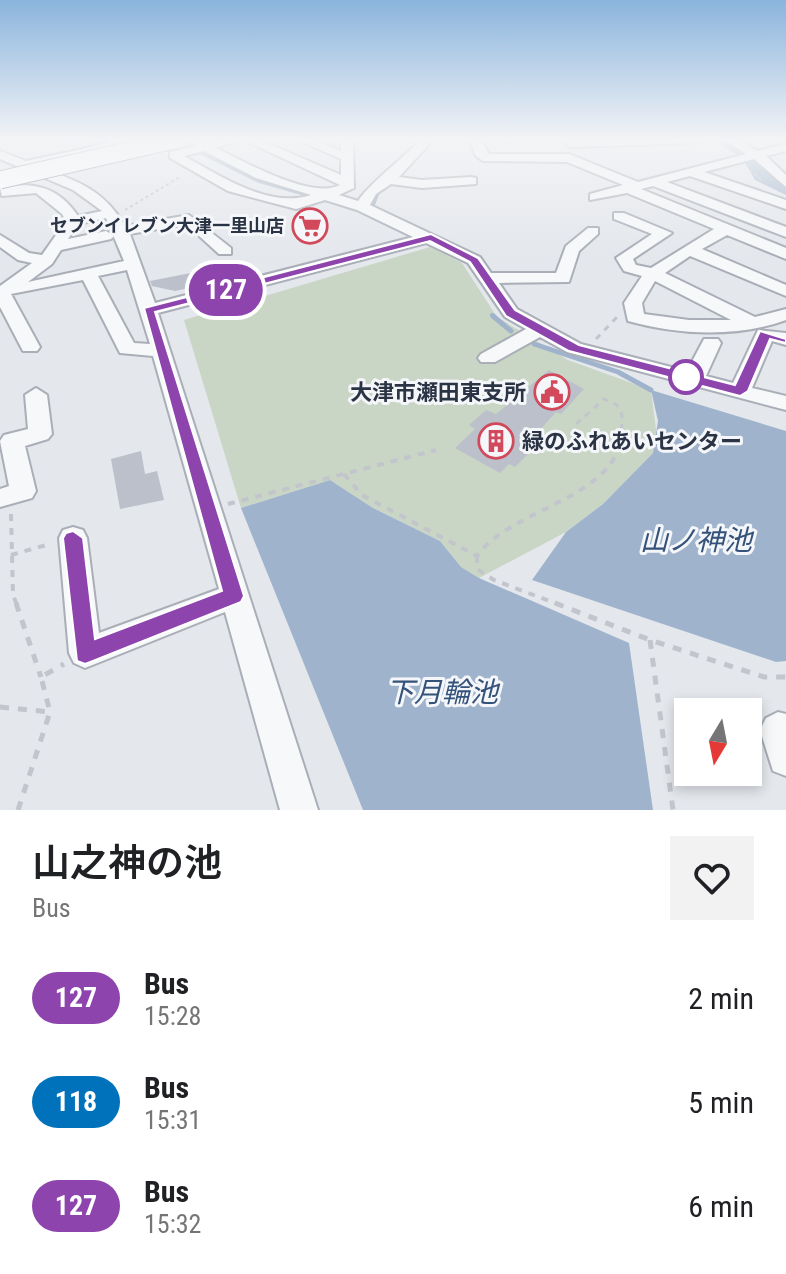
<!DOCTYPE html>
<meta charset="utf-8">
<style>
:root{--surface:#fff;--page:#f2f2f2;--text:#202124;--muted:#757577}
body{margin:0;font-family:"Roboto Condensed","Noto Sans JP",sans-serif;background:var(--page);color:var(--text);height:100vh;display:flex;flex-direction:column;font-size:30px;white-space:nowrap}
*{box-sizing:border-box;margin:0}
p{font-size:26px;color:var(--muted)}
.icon{flex:none;width:44px;height:44px;fill:none;stroke:currentColor;stroke-width:2;stroke-linecap:round;stroke-linejoin:round}
.map{position:relative;height:810px;overflow:hidden}
.side{display:flex;flex-direction:column;background:var(--surface);flex:1}
.side>*{flex:none}
.badge{padding:0 16px;border-radius:26px;font-size:28px;line-height:52px}
.needle{width:52px;rotate:190deg}
.fabs{position:absolute;left:674px;top:698px;display:grid;gap:16px}
.fabs a{display:grid;place-items:center;width:88px;height:88px;border-radius:0px;background:var(--surface);box-shadow:0 4px 12px #0003;font-size:40px}
.map>.badge{position:absolute;translate:-50% -50%;box-shadow:0 0 0 4px #fff}
.round{display:grid;place-items:center;flex:none;width:84px;height:84px;border-radius:0px;background:var(--page)}
.summary{display:flex;align-items:center;justify-content:space-between;height:136px;padding:0 32px}
h1{font-size:38px;font-weight:600;line-height:60px}
ul{padding:0;list-style:none}
li{display:flex;align-items:center;gap:24px;height:104px;padding:0 32px}
li div{flex:1}
li b{display:block;font-size:30px}
li em{font-style:normal}
li .badge{min-width:88px;font-weight:700;text-align:center}
.map>svg:first-child{display:block}
.green{fill:#c9d6c5}
.water{fill:#9fb4cc}
.lines{fill:none;stroke-linecap:round;stroke-linejoin:round}
.stream-far2{stroke:#9fb4cc;stroke-width:3}
.stream-far1{stroke:#9fb4cc;stroke-width:4}
.stream{stroke:#9fb4cc;stroke-width:5}
.river{fill:#9fb4cc;fill-rule:evenodd}
.building{fill:#bbc0ca}
.minor-casing{stroke:#a9aeb7;stroke-width:4}
.highway-casing{stroke:#8b94a3;stroke-width:4}
.path-far3{stroke:#c2c5cb;stroke-width:2;stroke-dasharray:3 3;stroke-linecap:butt}
.path-far2{stroke:#c2c5cb;stroke-width:3;stroke-dasharray:6 6;stroke-linecap:butt}
.path-far1{stroke:#c2c5cb;stroke-width:4;stroke-dasharray:7 7;stroke-linecap:butt}
.path{stroke:#c2c5cb;stroke-width:5;stroke-dasharray:9 9;stroke-linecap:butt}
.minor{fill:#f7f8fa;fill-rule:evenodd}
.highway{fill:#fff;fill-rule:evenodd}
.highway-bridge-casing{stroke:#8b94a3;stroke-width:19;stroke-linecap:butt}
.highway-bridge{stroke:#fff;stroke-width:17}
.line{fill:#8e44ad;stroke:#fff;stroke-width:2}
.stop-dot{fill:#fff;stroke:#8e44ad;stroke-width:4}
.labels{text-anchor:middle;stroke-width:6;stroke-linejoin:round;paint-order:stroke}
.far-poi-label{font-size:18px;font-weight:bold;fill:#2b3445;stroke:#f4f6f9;text-anchor:end}
.poi-label{font-size:22px;font-weight:bold;fill:#2b3445;stroke:#f4f6f9;text-anchor:end}
.near-water-label{font-size:28px;font-style:italic;fill:#34527a;stroke:#f4f6f9}
</style>
<div class="map">
<svg width="786" height="810" viewBox="0 0 786 810">
<rect width="100%" height="100%" fill="#e4e7ec"/>
<path class="green" d="M 430,247 L 462,263 L 497,317 L 568,360 L 651,390 L 657,438 L 653,453 L 603,504 L 566,532 L 479,578 L 461,567 L 440,541 L 373,508 L 330,480 L 241,508 L 184,320 Z"/>
<path class="water" d="M 651,390 L 786,431 L 786,661 L 776,662 L 532,580 L 566,532 L 603,504 L 653,453 L 658,421 Z
M 330,480 L 373,508 L 440,541 L 461,567 L 479,578 L 629,643 L 653,810 L 363,810 L 241,508 Z"/>
<g class="lines">
<path class="stream-far2" d="M 63,140 L 88,140
M 193,149 L 258,181 L 310,196
M 415,159 L 426,149
M 373,206 L 379,191"/>
<path class="stream-far1" d="M 492,315 L 495,318"/>
<path class="stream" d="M 493,316 L 511,331
M 534,344 L 618,372 L 651,390"/>
<path class="river" d="M 714,140 C 755,140 755,165 786,181 L 786,195 L 755,180 L 743,159 Z"/>
</g>
<path class="building" d="M 211,269 L 218,282 L 175,291 L 152,286 L 150,281 Z
M 549,370 L 584,389 L 561,414 L 556,412 L 522,450 L 528,454 L 515,467 L 509,464 L 500,473 L 455,448 L 475,429 L 469,425 L 486,410 L 496,414 Z
M 141,451 L 145,474 L 157,471 L 164,500 L 120,509 L 111,459 Z"/>
<g class="lines">
<defs>
<path id="minor" d="M 186,140 L 207,143 L 238,140 L 216,148 C 245,162 311,200 340,185 L 244,140 L 260,140 L 341,175 L 341,159 L 298,140 L 314,140 L 341,151 L 341,140 L 353,140 L 354,188 L 339,195 L 358,201 C 369,184 404,157 421,140 L 433,140 L 399,177 L 422,180 L 471,177 L 476,178 L 476,184 L 422,188 L 391,184 L 376,194 L 370,205 L 480,257 L 491,273 L 556,273 L 566,246 L 588,228 L 598,228 L 598,234 L 579,251 L 569,282 L 499,283 L 517,309 L 581,344 L 687,371 L 704,339 L 718,339 L 721,343 L 706,376 L 733,383 L 758,330 L 786,333 L 786,345 L 772,341 L 752,388 L 786,396 L 786,410 L 567,352 L 540,337 L 495,362 L 481,362 L 478,358 L 481,354 L 526,329 L 505,317 L 468,263 L 426,243 L 158,313 L 318,810 L 280,810 L 225,612 L 85,668 L 74,663 L 69,653 L 59,538 L 63,530 L 73,527 L 83,530 L 87,538 L 99,633 L 219,589 L 153,356 L 120,353 L 83,280 L 11,294 L 40,347 L 37,351 L 23,351 L 0,307 L 0,286 L 32,263 L 18,260 L 0,247 L 0,235 L 29,253 L 42,255 L 66,221 L 62,214 L 36,193 L 2,196 L 0,188 C 32,181 58,186 78,216 L 102,211 L 73,190 L 0,159 L 0,151 L 26,161 L 96,146 L 96,150 L 37,166 C 76,181 103,188 125,226 L 189,215 L 231,248 L 231,254 L 219,254 L 186,224 L 130,234 L 155,303 L 413,237 L 357,210 L 325,200 L 296,209 L 228,191 L 170,158 L 170,152 L 195,146 ZM 204,151 L 256,178 L 311,195 C 269,209 221,176 184,156 ZM 106,218 L 124,261 L 28,282 L 52,264 L 61,250 L 111,239 L 114,236 L 106,231 L 68,239 L 78,224 ZM 127,270 L 150,344 L 134,343 L 98,276 Z
M 469,140 L 481,140 L 489,154 L 569,154 L 638,182 L 746,154 L 725,140 L 739,140 L 757,151 L 786,144 L 786,151 L 766,156 L 786,175 L 786,187 L 754,159 L 704,172 L 786,200 L 786,209 L 690,176 L 667,182 L 786,227 L 786,237 L 653,186 L 641,189 L 786,248 L 786,259 L 727,235 L 702,249 L 786,285 L 786,296 L 690,256 L 665,273 L 755,317 L 786,309 L 786,320 C 737,338 678,335 628,321 L 624,303 L 642,276 L 624,271 L 616,258 L 652,234 L 614,219 L 614,213 L 624,213 L 672,233 L 633,259 L 636,265 L 651,268 L 714,229 L 627,193 L 590,200 L 590,194 L 623,185 L 567,162 L 483,161 L 476,156 ZM 655,281 L 731,320 L 689,320 L 644,314 L 642,303 Z
M 561,140 L 700,140 L 694,143 L 570,147 Z
M 36,388 L 47,395 L 52,434 L 48,439 L 25,446 L 36,491 L 32,498 L 0,507 L 0,489 L 9,486 L 0,441 L 4,435 L 28,429 L 25,395 Z
M 778,712 L 786,714 L 786,776 L 773,771 L 760,730 L 766,718 Z"/>
<path id="highway" d="M 116,140 L 146,140 L 69,160 L 61,155 Z"/>
</defs>
<use href="#minor" class="minor-casing"/>
<use href="#highway" class="highway-casing"/>
<path class="path-far3" d="M 750,170 L 762,181
M 125,210 L 180,177"/>
<path class="path-far2" d="M 596,339 L 618,316
M 576,424 L 604,399 L 617,405 L 622,415 L 621,444"/>
<path class="path-far1" d="M 344,474 L 362,495 L 477,556 C 509,510 606,501 621,442
M 228,504 L 436,450
M 11,514 L 13,595 L 17,605
M 11,555 L 50,544
M 477,556 L 477,569 L 494,580 L 560,605"/>
<path class="path" d="M 16,603 L 41,677
M 555,603 L 650,640 L 764,677 L 786,677
M 650,640 L 673,810
M 0,707 L 50,712
M 18,810 L 50,712 L 41,677 L 64,664"/>
<use href="#minor" class="minor"/>
<use href="#highway" class="highway"/>
<defs>
<path id="highway-bridge" d="M 0,180 L 174,140"/>
</defs>
<use href="#highway-bridge" class="highway-bridge-casing"/>
<use href="#highway-bridge" class="highway-bridge"/>
</g>
<linearGradient id="sky" x2="0" y2="1"><stop stop-color="#8bb4dd"/><stop offset="0.55" stop-color="#f3f4f6"/><stop offset="1" stop-color="#f3f4f6" stop-opacity="0"/></linearGradient>
<rect width="786" height="254" fill="url(#sky)"/>
<path class="line" d="M 431,234 L 478,258 L 515,310 L 579,345 L 735,385 L 760,331 L 786,339 L 786,343 L 770,339 L 748,391 L 740,396 L 569,351 L 506,316 L 470,262 L 430,241 L 155,312 L 244,596 L 241,602 L 93,661 L 85,664 L 77,661 L 63,538 L 66,533 L 73,531 L 83,538 L 95,639 L 222,591 L 144,308 Z"/>
<defs>
<symbol id="supermarket-ring" viewBox="-11 -11 22 22"><circle r="9.5" fill="#f4f6f9" stroke="#d1495b" stroke-width="1.5"/><path d="M-6-5.5h2.5l.6 2H6L4.5 2H-2.5L-4.4-4H-6ZM-1.5 3.2a1.3 1.3 0 1 0 .1 0ZM3 3.2a1.3 1.3 0 1 0 .1 0Z" fill="#d1495b"/></symbol>
<symbol id="civic-ring" viewBox="-11 -11 22 22"><circle r="9.5" fill="#f4f6f9" stroke="#d1495b" stroke-width="1.5"/><path d="M-.6-6.5H3V-4.5H.6V-3L4-1V1h2V6H-6V1h2V-1L-.6-3ZM-1.2 2.5V6h2.4V2.5Z" fill="#d1495b"/></symbol>
<symbol id="building-ring" viewBox="-11 -11 22 22"><circle r="9.5" fill="#f4f6f9" stroke="#d1495b" stroke-width="1.5"/><path d="M-4-6H4V6H1V3H-1V6H-4ZM-2.5-4.3h1.7v1.8h-1.7ZM.8-4.3h1.7v1.8H.8ZM-2.5-1h1.7V.8h-1.7ZM.8-1h1.7V.8H.8Z" fill="#d1495b"/></symbol>
</defs>
<g fill-rule="evenodd">
<use href="#supermarket-ring" x="290" y="206" width="40" height="40"/>
<use href="#civic-ring" x="532" y="372" width="40" height="40"/>
<use href="#building-ring" x="476" y="421" width="40" height="40"/>
</g>
<circle class="stop-dot" cx="686" cy="377" r="16"/>
<g class="labels">
<g class="far-poi-label">
<text x="284" y="232">セブンイレブン大津一里山店</text>
</g>
<g class="poi-label">
<text x="526" y="400">大津市瀬田東支所</text>
<text x="522" y="449" text-anchor="start">緑のふれあいセンター</text>
</g>
<g class="near-water-label">
<text x="696" y="550">山ノ神池</text>
<text x="442" y="702">下月輪池</text>
</g>
</g>
</svg>
<div class="fabs">
<a><svg class="needle" viewBox="-14 -14 28 28"><path d="M0-13l5 13h-10z" fill="#e53935"/><path d="M0 13l5-13h-10z" fill="#757577"/></svg></a>
</div>
<b class="badge" style="left:226px;top:290px;background:#8e44ad;color:#fff">127</b>
</div>
<section class="side">
<div class="summary"><div><h1>山之神の池</h1><p>Bus</p></div><a class="round"><svg class="icon" aria-label="heart" viewBox="0 0 24 24"><path d="M12 20l-8-8c-3-5 5-10 8-4 3-6 11-1 8 4z"/></svg></a></div>
<ul>
<li><span class="badge" style="background:#8e44ad;color:#fff">127</span><div><b>Bus</b><p>15:28</p></div><em>2 min</em></li>
<li><span class="badge" style="background:#0072bc;color:#fff">118</span><div><b>Bus</b><p>15:31</p></div><em>5 min</em></li>
<li><span class="badge" style="background:#8e44ad;color:#fff">127</span><div><b>Bus</b><p>15:32</p></div><em>6 min</em></li>
</ul>
</section>
